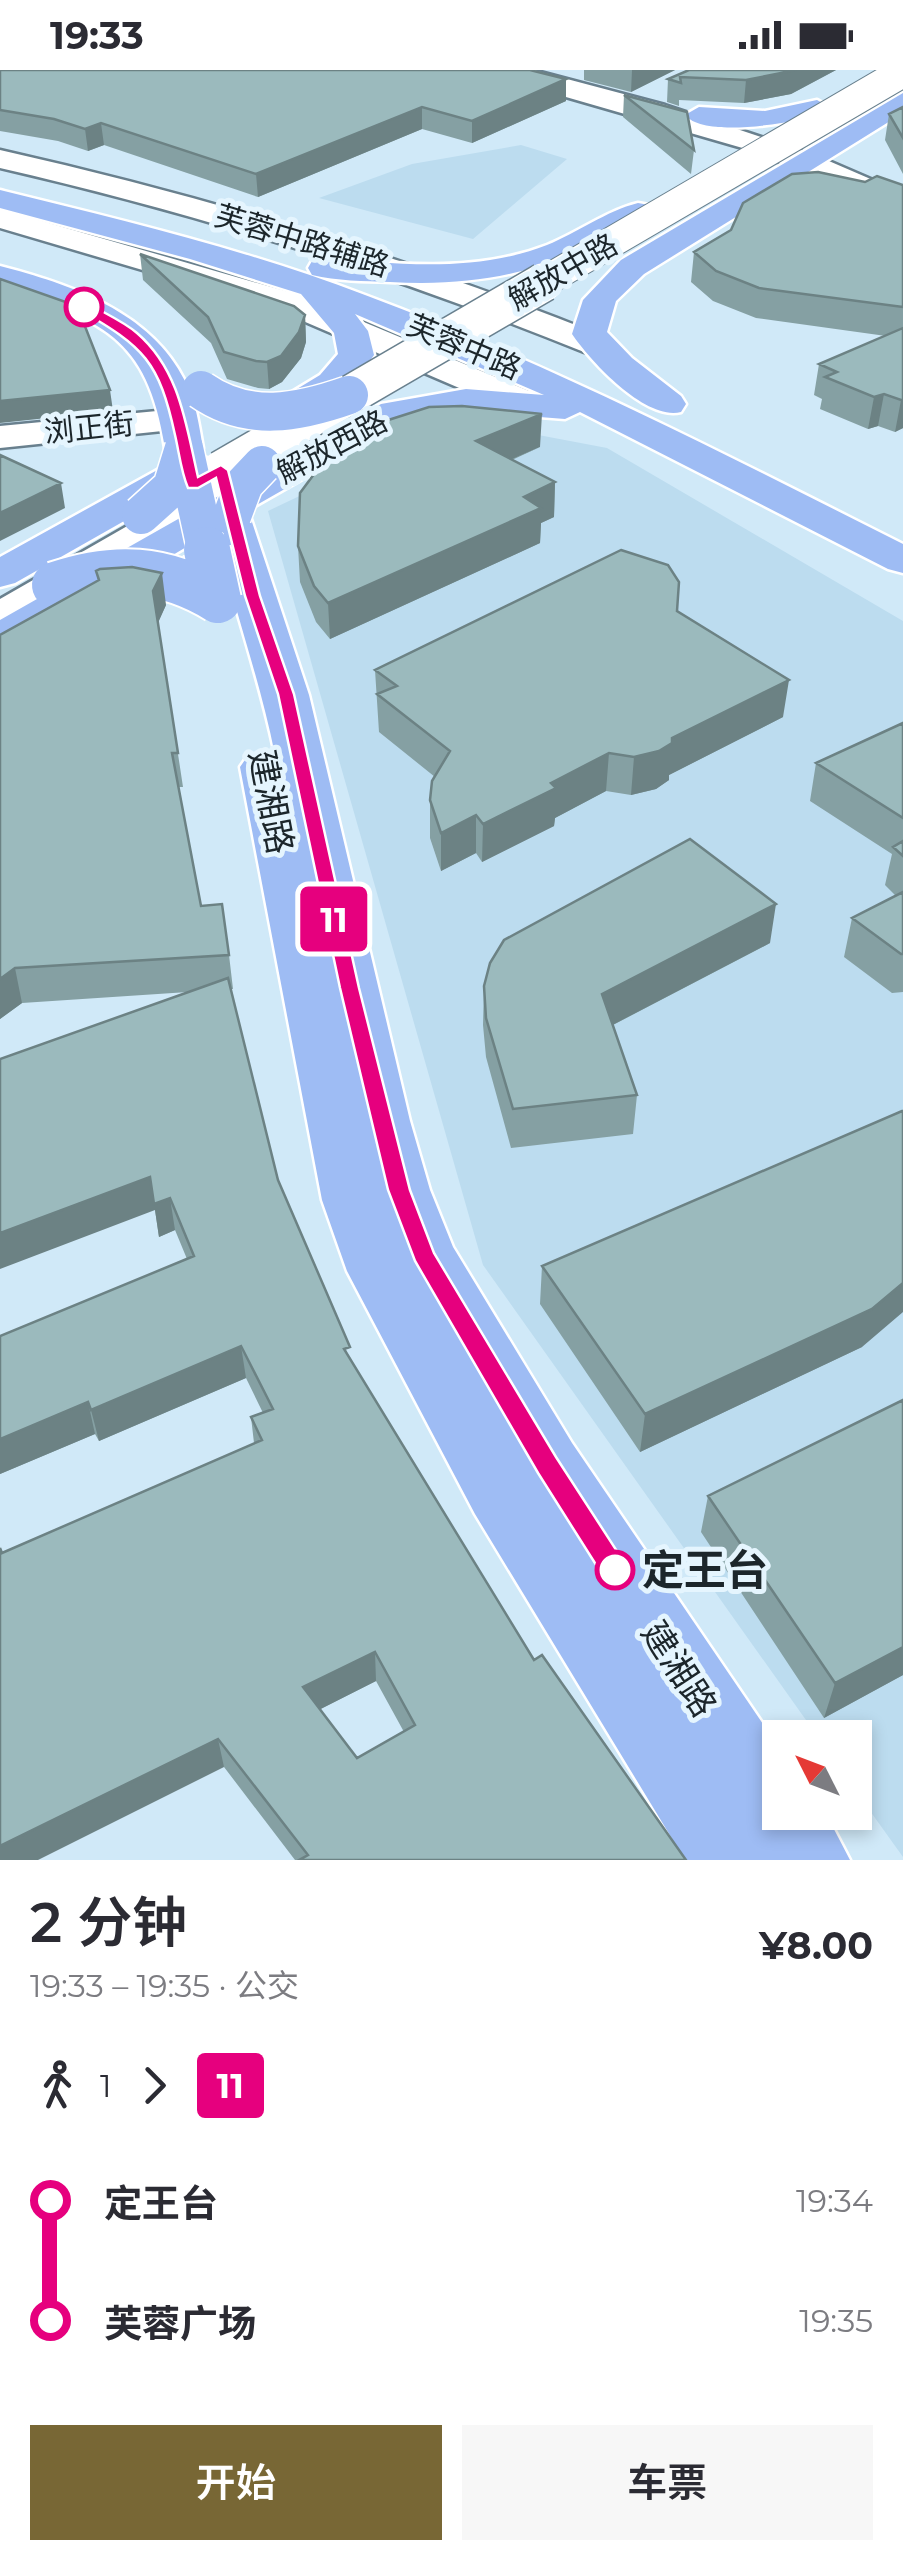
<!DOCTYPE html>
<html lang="zh">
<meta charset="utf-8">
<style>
:root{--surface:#fff;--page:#f7f7f7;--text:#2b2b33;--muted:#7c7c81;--accent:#786735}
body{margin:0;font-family:Montserrat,"Noto Sans SC",sans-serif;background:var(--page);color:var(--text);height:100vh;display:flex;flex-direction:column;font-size:38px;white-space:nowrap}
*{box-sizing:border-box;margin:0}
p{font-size:32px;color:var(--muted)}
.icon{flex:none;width:55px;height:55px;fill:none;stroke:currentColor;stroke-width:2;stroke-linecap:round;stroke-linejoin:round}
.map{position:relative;height:1790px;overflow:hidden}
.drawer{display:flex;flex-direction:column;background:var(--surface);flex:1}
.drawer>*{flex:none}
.badge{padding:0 20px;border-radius:8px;font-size:35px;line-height:65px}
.needle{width:65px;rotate:312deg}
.tools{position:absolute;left:762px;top:1650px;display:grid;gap:20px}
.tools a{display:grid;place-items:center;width:110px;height:110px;border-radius:0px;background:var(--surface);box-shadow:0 5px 15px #0003;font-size:50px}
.map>.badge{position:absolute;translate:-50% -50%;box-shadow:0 0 0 5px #fff}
.legs{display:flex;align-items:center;gap:15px;height:110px;padding:0 30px;font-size:32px}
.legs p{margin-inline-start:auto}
.overview{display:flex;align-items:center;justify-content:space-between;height:170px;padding:0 30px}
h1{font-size:55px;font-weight:600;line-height:75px}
.button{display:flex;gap:20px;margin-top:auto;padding:20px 30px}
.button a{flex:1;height:115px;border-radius:0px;background:var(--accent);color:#fff;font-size:40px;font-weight:600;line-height:115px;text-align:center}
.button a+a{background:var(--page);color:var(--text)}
ul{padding:0 30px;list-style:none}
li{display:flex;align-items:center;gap:35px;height:120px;font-size:38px}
li i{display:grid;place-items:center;width:15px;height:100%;margin:0 12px;background:currentColor}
li i::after{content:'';width:25px;height:25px;margin:-12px;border:8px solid;border-radius:50%;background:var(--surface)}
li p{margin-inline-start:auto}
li:first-child i{background:linear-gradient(#0000 50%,currentColor 0)}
li:last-child i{background:linear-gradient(currentColor 50%,#0000 0)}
.status{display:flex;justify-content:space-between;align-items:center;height:70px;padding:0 50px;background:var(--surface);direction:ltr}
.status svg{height:28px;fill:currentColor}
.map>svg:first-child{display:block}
.built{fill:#bcdcef}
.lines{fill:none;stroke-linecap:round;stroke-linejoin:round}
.minor-casing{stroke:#69808e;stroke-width:5}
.major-casing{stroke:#fff;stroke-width:5}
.minor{fill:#fff;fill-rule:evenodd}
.major{fill:#9ebcf4;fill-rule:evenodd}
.minor-bridge-far1-casing{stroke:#69808e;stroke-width:32;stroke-linecap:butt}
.minor-bridge-casing{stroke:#69808e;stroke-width:41;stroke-linecap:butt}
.major-bridge-far1-casing{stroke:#fff;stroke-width:41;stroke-linecap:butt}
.major-bridge-casing{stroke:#fff;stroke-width:50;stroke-linecap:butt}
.minor-bridge-far1{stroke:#fff;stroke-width:30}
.minor-bridge{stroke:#fff;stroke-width:38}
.major-bridge-far1{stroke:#9ebcf4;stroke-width:38}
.major-bridge{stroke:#9ebcf4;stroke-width:46}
.wall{fill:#85a0a3;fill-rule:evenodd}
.shaded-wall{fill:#6c8284}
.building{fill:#9bbabd;stroke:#6c8284;stroke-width:2.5;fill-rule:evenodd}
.line-1{fill:#e6007e;stroke:#fff;stroke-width:2.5}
.stop-1-dot{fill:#fff;stroke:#e6007e;stroke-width:5}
.labels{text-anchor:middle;stroke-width:10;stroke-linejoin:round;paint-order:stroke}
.far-street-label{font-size:30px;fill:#1c262b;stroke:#e5f5fe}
.street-label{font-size:35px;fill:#1c262b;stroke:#e5f5fe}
.near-stop-label{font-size:42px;font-weight:bold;fill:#1c262b;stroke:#e5f5fe;text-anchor:start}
</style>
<div class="status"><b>19:33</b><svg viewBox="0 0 49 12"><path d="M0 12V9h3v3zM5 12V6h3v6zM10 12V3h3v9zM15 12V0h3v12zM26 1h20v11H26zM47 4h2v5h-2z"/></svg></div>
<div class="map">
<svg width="903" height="1790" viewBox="0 0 903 1790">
<rect width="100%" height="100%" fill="#d0e9f8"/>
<path class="built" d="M 521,75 L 567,89 L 473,169 L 319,128 L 412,94 Z
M 486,355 L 607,378 L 903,551 L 903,1787 L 855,1720 L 855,1668 L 818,1667 L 483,1195 L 268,441 L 417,370 Z"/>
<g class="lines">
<defs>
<path id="minor" d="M 489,0 L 533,0 L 665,35 L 815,85 L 903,123 L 903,143 L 746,79 L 493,6 Z
M 0,80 C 208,127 410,188 608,268 L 614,275 L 608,282 L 596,286 L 584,282 C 394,205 200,144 0,98 Z
M 0,139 L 299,225 L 541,326 L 546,334 L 541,342 L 528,345 L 515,342 L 275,239 L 0,158 Z
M 178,339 L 191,342 L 197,350 L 191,358 L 0,378 L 0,356 Z
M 225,404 L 239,408 L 245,416 L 239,424 L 15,556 L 0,560 L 0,529 L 211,408 Z"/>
<path id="major" d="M 903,23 L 903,43 L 644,204 L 616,231 L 607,262 L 632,288 L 681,326 L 686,334 L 681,342 C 646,351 591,292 572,264 L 583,230 L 621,190 Z
M 817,30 L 831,38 L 827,44 C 798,51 706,70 685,45 L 699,37 L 765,41 Z
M 0,120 C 123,150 247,180 365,225 C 551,294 726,385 903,474 L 903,503 L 888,499 L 580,342 L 565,349 L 466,341 L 404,351 L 248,440 L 309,625 L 410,1051 L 430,1120 L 453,1177 L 572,1373 L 780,1679 L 780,1742 L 825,1742 L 850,1790 L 685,1790 L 475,1444 L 347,1201 L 322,1130 L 240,697 L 247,687 L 264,682 L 275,685 C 260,609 233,536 215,460 L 16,578 L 0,582 L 0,550 L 381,334 L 466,319 L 544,325 L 355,244 L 368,261 L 374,285 C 353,315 298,368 259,358 L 253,350 L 259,342 L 320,305 L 338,284 L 334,263 L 301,224 L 190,189 L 0,138 Z
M 638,133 L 649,135 L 653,142 L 649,149 C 561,196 491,218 390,212 C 364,211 337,211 312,205 L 308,198 L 312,191 L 324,188 C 398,194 475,203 547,175 C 577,163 606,141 638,133 Z
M 0,196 C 70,214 151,242 185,311 C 196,331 199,356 203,378 L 198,386 L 207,388 L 212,396 L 207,404 L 15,513 L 0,517 L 0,487 L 179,388 L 170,386 L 165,378 C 147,264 101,251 0,217 Z"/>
</defs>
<use href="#minor" class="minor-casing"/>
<use href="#major" class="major-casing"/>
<use href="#minor" class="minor"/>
<use href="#major" class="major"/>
<defs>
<path id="minor-bridge-far1" d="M 540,214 L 903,2"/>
<path id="minor-bridge" d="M 221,400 L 544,212"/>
<path id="major-bridge-far1" d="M 201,320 C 248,353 298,343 349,325
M 184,378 L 207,483
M 141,445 L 172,417 L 184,378
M 232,446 L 244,414 L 262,395"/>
<path id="major-bridge" d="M 207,480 L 218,530
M 55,515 C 114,495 164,497 218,530"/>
</defs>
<use href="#minor-bridge-far1" class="minor-bridge-far1-casing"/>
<use href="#minor-bridge" class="minor-bridge-casing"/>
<use href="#major-bridge-far1" class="major-bridge-far1-casing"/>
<use href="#major-bridge" class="major-bridge-casing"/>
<use href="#minor-bridge-far1" class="minor-bridge-far1"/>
<use href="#minor-bridge" class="minor-bridge"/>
<use href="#major-bridge-far1" class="major-bridge-far1"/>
<use href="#major-bridge" class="major-bridge"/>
</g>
<path class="wall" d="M 0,0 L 566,9 L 566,31 L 472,73 L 422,59 L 258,127 L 104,75 L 88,81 L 58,71 L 0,61 Z
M 584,0 L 675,0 L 631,22 L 584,10 Z
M 689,0 L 836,0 L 791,24 L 744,33 L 679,30 L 679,36 L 667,32 L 668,9 Z
M 624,25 L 694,80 L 691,104 L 623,47 Z
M 903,37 L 903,104 L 885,70 L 889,44 Z
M 903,115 L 903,358 L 895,362 L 878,356 L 868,359 L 820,339 L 822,329 L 814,325 L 819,294 L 886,266 L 756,248 L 713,231 L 691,212 L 694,182 Z
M 140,184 L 305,245 L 306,272 L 301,288 L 282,312 L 269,319 L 258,318 L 227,309 L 211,273 L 143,210 Z
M 540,377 L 512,390 L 555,412 L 554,447 L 541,453 L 540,473 L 330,569 L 316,552 L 300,512 L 298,476 Z
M 96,501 L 166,535 L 158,552 L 183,717 L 179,717 L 201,836 L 229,885 L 233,919 L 231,919 L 278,1110 L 350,1290 L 534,1590 L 686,1790 L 295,1790 L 224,1697 L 2,1483 L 254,1373 L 251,1347 L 263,1343 L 246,1308 L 99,1371 L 95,1364 L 0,1404 L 0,1266 L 187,1189 L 175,1160 L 159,1167 L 155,1140 L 188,922 L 22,933 L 0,949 L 0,565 L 98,511 ZM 376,1611 L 404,1662 L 357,1688 L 320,1639 Z
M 677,541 L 783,647 L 669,705 L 669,710 L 656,719 L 631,725 L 606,721 L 555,748 L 554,756 L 482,792 L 476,783 L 441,801 L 430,768 L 430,730 L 435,707 L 379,662 L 375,600 Z
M 903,653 L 903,922 L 892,923 L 844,887 L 852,848 L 896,826 L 885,815 L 892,784 L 810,731 L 816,693 Z
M 770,873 L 613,955 L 637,1025 L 633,1064 L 511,1078 L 486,987 L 483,955 L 484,916 Z
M 542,1196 L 862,1277 L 640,1382 L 540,1234 Z
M 708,1426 L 903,1605 L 824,1648 L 701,1462 Z"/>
<path class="shaded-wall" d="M 632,0 L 675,0 L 631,22 Z
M 796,0 L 836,0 L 791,24 L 744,33 L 746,10 Z
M 566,9 L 566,31 L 472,73 L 472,51 Z
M 422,37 L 422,59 L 258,127 L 256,104 Z
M 101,53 L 104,75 L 88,81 L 85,59 Z
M 305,245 L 306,272 L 301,288 L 282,312 L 269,319 L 267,292 Z
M 110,320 L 113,341 L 0,353 L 0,331 Z
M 884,324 L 878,356 L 868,359 L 874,327 Z
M 903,329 L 903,358 L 895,362 L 901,330 Z
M 542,344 L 540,377 L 475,405 L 476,371 Z
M 555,412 L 554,447 L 541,453 L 540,473 L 330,569 L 328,533 L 524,427 Z
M 61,413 L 65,438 L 0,471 L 0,443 Z
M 162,503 L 166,535 L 158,553 L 153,521 Z
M 789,610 L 783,647 L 669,705 L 669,710 L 656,719 L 631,725 L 634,687 Z
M 609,683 L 606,721 L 555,748 L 554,756 L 482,792 L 483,754 L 551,713 Z
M 476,745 L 476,783 L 441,801 L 441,763 Z
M 776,834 L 770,873 L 599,962 L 602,924 Z
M 15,898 L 22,933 L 0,949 L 0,909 Z
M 150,1107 L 170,1128 L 175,1160 L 159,1167 L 155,1140 L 0,1199 L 0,1163 Z
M 903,1213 L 903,1242 L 862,1277 L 640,1382 L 645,1344 Z
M 241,1276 L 246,1308 L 99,1371 L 91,1340 Z
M 88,1332 L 95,1364 L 0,1404 L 0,1369 Z
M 903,1577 L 903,1605 L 824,1648 L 835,1613 Z
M 375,1582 L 376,1611 L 307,1646 L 303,1617 Z
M 218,1669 L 224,1697 L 38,1790 L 0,1790 L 0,1776 Z"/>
<path class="building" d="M 0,0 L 530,0 L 566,9 L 472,51 L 422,37 L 256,104 L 101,53 L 85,59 L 54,49 L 0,40 Z
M 689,0 L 796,0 L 746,10 L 680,7 L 681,13 L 668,9 Z
M 624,25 L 687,42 L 694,80 Z
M 903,37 L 903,68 L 889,44 Z
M 818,102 L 865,112 L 877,106 L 903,115 L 903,237 L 759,218 L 716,201 L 694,182 L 731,160 L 743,133 L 792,104 Z
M 140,184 L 294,236 L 305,245 L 299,262 L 281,286 L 267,292 L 256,291 L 224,282 L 208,247 Z
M 0,209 L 77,236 L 110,320 L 0,331 Z
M 903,258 L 903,329 L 901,330 L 884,324 L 874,327 L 825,307 L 837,302 L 819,294 Z
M 462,336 L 542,344 L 476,371 L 555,412 L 524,427 L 541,438 L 328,533 L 314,516 L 298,476 L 300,423 L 332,380 L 379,353 L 429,337 Z
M 0,385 L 61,413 L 0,443 Z
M 621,480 L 668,495 L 679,512 L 677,541 L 789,610 L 672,668 L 672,673 L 659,681 L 634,687 L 609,683 L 551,713 L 556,718 L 483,754 L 476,745 L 441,763 L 430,730 L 432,711 L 450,681 L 377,624 L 397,616 L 375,600 Z
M 132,497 L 162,503 L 153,521 L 178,683 L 172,683 L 201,836 L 222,834 L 229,885 L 15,898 L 0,909 L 0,565 L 99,510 L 96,501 L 100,499 Z
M 903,653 L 903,748 L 816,693 Z
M 690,769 L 776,834 L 602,924 L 637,1025 L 513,1039 L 486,948 L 484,916 L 490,893 L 504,870 Z
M 903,771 L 903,786 L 893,777 Z
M 903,822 L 903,884 L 901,884 L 852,848 Z
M 228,908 L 278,1110 L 350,1277 L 344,1279 L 534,1590 L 542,1585 L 686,1790 L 299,1790 L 308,1785 L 218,1669 L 0,1776 L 0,1478 L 2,1483 L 262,1370 L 251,1347 L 273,1339 L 241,1276 L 91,1340 L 88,1332 L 0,1369 L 0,1266 L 194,1186 L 170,1128 L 154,1134 L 150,1107 L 0,1163 L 0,989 ZM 375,1582 L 415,1655 L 357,1688 L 303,1617 Z
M 902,1041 L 903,1042 L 903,1213 L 872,1239 L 645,1344 L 542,1196 Z
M 903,1330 L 903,1577 L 835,1613 L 708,1426 Z"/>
<path class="line-1" d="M 80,234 L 89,234 C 104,243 123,251 137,263 C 180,300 186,355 198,407 L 221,395 L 228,400 L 260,526 L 294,624 L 359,918 L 410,1120 L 434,1183 L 556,1387 L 624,1492 L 628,1500 L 624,1509 L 615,1513 L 605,1509 L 538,1403 L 415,1191 L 388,1120 L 340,918 L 278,624 L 245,526 L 216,408 L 198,418 L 188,418 C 181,402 179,382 175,365 C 159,291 144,277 80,240 Z"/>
<g class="stop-1-dot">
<circle cx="84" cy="237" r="18"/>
<circle cx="615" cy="1500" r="18"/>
</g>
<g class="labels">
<g class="far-street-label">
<text transform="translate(302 171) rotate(17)" y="10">芙蓉中路辅路</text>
<text transform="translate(563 202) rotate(-30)" y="10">解放中路</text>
<text transform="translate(464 277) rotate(23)" y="10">芙蓉中路</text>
<text transform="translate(89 358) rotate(-6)" y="10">浏正街</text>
<text transform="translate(332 377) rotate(-28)" y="10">解放西路</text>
</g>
<g class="street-label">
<text transform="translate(271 732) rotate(79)" y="12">建湘路</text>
<text transform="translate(679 1599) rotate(57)" y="12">建湘路</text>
</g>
<g class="near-stop-label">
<text x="642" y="1515">定王台</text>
</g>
</g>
</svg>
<div class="tools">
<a><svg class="needle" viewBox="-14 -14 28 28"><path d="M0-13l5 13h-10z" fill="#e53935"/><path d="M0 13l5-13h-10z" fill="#7c7c81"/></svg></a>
</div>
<b class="badge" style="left:334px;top:849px;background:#e6007e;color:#fff">11</b>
</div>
<section class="drawer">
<div class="overview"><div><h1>2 分钟</h1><p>19:33 – 19:35 · 公交</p></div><b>¥8.00</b></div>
<div class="legs"><svg class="icon" aria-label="walk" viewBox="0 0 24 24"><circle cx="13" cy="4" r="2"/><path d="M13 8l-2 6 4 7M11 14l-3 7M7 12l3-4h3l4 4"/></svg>1<svg class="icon" aria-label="forward" viewBox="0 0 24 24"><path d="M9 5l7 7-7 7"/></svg><b class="badge" style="background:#e6007e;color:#fff">11</b></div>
<ul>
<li><i style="color:#e6007e"></i><b>定王台</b><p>19:34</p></li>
<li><i style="color:#e6007e"></i><b>芙蓉广场</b><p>19:35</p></li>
</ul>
<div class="button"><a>开始</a><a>车票</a></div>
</section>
